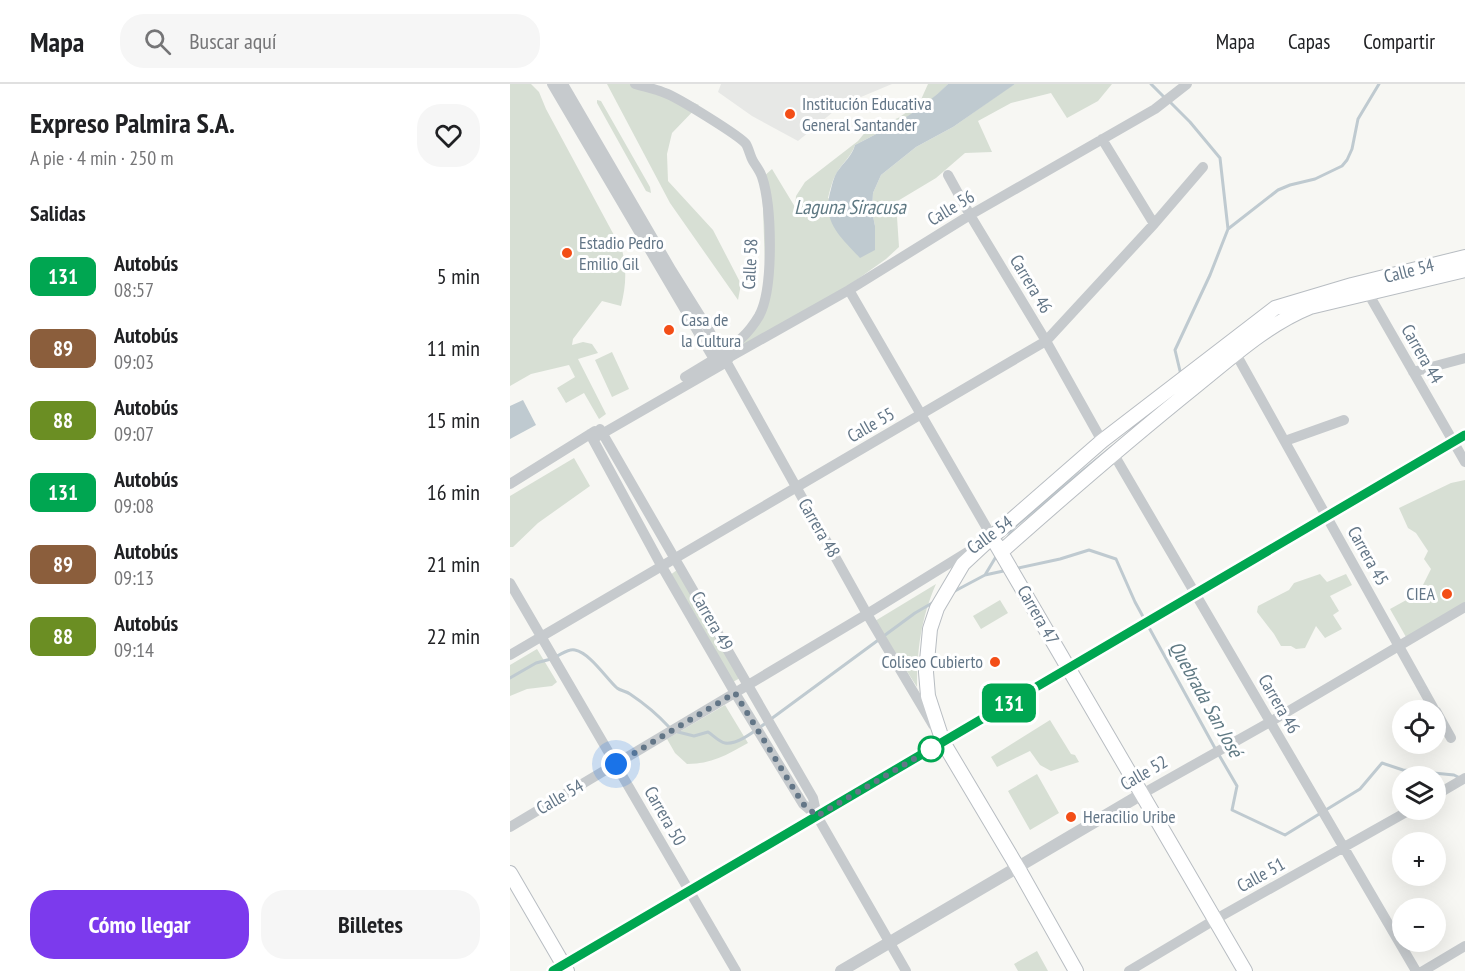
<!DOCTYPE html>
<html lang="es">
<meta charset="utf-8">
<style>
:root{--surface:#fff;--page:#f6f6f6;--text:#202124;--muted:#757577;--line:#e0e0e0;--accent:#7c3aed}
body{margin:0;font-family:"PT Sans Narrow",sans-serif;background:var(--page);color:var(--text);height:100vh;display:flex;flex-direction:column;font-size:22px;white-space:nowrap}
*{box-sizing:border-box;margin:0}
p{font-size:20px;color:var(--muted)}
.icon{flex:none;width:33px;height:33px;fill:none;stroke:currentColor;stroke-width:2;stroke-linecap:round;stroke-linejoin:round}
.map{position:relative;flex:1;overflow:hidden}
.drawer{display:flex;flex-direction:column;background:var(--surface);width:510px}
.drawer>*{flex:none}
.badge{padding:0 12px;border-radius:9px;font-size:21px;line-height:39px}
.fabs{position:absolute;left:882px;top:616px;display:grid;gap:12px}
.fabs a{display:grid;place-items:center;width:54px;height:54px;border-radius:50%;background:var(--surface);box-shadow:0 6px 24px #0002;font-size:30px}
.you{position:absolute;width:30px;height:30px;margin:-15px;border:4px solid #fff;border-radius:50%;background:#1a73e8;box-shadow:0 0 0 9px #1a73e833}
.map>.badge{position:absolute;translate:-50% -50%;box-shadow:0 0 0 3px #fff}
h2{padding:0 30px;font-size:22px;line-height:54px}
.round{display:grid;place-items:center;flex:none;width:63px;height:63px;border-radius:24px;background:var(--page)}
.overview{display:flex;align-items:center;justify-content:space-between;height:102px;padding:0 30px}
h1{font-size:28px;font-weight:700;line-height:45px}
.action{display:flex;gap:12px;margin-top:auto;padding:12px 30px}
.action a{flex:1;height:69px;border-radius:24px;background:var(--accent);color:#fff;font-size:24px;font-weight:700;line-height:69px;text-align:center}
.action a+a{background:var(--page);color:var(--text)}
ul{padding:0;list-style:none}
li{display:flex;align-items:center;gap:18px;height:72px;padding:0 30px}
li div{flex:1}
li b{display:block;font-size:22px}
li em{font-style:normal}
li .badge{min-width:66px;font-weight:700;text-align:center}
header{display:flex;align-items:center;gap:36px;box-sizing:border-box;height:84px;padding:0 30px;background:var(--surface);border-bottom:2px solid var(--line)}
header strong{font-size:28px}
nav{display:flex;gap:33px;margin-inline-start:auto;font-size:21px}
.search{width:420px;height:54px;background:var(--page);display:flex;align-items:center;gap:15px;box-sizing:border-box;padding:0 21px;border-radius:24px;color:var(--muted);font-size:22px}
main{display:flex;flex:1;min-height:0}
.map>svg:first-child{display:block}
.built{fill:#e7e8e6}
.green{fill:#d7dfd4}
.water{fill:#bfcad0}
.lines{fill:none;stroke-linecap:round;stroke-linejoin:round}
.stream{stroke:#bfcad0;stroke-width:3}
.secondary-casing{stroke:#b8bdc2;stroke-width:16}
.minor{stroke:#c6cacd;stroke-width:10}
.tertiary{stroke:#c6cacd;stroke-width:12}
.secondary{stroke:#fff;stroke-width:14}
.line-casing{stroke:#fff;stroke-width:14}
.line{stroke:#00a651;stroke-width:9}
.walk{stroke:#637687;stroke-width:6;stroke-dasharray:0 10.8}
.poi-dot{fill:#f34e17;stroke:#fff;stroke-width:2}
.stop-dot{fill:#fff;stroke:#00a651;stroke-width:3}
.labels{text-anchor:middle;stroke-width:6;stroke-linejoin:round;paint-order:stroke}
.poi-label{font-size:18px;fill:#637687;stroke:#fff;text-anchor:start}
.street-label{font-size:18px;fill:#637687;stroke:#fff}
.water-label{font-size:20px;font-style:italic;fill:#5f7983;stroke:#fff}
</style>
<header>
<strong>Mapa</strong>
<div class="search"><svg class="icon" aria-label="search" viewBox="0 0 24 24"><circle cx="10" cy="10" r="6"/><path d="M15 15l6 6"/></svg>Buscar aquí</div>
<nav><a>Mapa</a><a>Capas</a><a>Compartir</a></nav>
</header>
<main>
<section class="drawer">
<div class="overview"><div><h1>Expreso Palmira S.A.</h1><p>A pie · 4 min · 250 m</p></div><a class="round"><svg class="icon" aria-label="heart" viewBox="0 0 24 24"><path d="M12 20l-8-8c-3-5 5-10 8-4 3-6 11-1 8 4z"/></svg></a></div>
<h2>Salidas</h2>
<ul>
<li><span class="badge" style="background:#00a651;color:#fff">131</span><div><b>Autobús</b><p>08:57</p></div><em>5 min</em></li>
<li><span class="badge" style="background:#8b5e3c;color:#fff">89</span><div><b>Autobús</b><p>09:03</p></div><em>11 min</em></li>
<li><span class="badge" style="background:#6b8e23;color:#fff">88</span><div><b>Autobús</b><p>09:07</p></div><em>15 min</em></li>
<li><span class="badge" style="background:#00a651;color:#fff">131</span><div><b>Autobús</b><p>09:08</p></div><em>16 min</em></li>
<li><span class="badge" style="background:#8b5e3c;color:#fff">89</span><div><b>Autobús</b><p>09:13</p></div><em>21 min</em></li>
<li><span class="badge" style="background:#6b8e23;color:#fff">88</span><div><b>Autobús</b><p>09:14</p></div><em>22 min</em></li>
</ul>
<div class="action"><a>Cómo llegar</a><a>Billetes</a></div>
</section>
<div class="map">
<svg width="955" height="887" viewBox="0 0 955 887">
<rect width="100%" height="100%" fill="#f7f7f3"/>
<path class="built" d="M 211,0 L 382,0 L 351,13 L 323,28 L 288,57 L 242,32 L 208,8 Z"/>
<path class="green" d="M 0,0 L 21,0 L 29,8 L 36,25 L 112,166 C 117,184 116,203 111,222 L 92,217 L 63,255 L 62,261 L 73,258 L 82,260 L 88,269 L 68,275 L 96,330 L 89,335 L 74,309 L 56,319 L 47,304 L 65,293 L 59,281 L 21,290 L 0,302 Z
M 97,0 L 140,0 L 189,21 L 162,49 L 157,70 L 158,97 L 203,146 L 231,200 L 228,216 L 160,119 Z
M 418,0 L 438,0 C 412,27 379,44 345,61 C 341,73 332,79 326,90 C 322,97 320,106 318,114 L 365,142 L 362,127 L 363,109 L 371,91 L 406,63 L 443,43 L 501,2 L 505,0 L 602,0 L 588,17 L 557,34 L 541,9 L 501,19 L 468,37 L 482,68 L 455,69 L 426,94 L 386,118 L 389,163 L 376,175 L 331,207 L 221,270 L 256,214 L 252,94 L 262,85 L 285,123 L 286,112 L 295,98 L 348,57 L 357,46 L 388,34 L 409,20 Z
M 87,16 L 91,17 L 140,103 L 141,109 L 136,107 L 87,19 Z
M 102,268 L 119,305 L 102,313 L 85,276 Z
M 64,374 L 80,402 L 28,439 L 3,463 L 0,463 L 0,412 Z
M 955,396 L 955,522 L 896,553 L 880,525 L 909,509 L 921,485 L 914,475 L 918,467 L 906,449 L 898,444 L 889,424 L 941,399 Z
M 167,486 L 230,594 L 223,598 L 160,491 Z
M 810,490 L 817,498 L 836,490 L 842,501 L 820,512 L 829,527 L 823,531 L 832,545 L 815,554 L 806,542 L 795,564 L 786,565 L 781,562 L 771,562 L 764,550 L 747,528 L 748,522 L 779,506 L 784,499 Z
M 426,500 C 411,534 407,566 407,603 L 365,537 Z
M 490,516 L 498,529 L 471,545 L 463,532 Z
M 27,565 L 47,598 L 42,602 L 17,605 L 0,612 L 0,581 Z
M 215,621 L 238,659 C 217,671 201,680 177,680 L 165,669 L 157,655 Z
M 540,636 L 561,670 L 565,671 L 569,678 L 541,687 L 530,681 L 520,667 L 487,683 L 481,673 Z
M 527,690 L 549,729 L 520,746 L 498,707 Z
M 527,867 L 538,887 L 508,887 L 504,880 Z"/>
<path class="water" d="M 438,0 L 505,0 L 443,43 L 406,63 L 371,91 L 363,109 L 362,127 L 365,142 L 365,166 L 350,174 C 330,152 311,138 321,105 C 322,100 324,93 327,88 C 334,78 342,72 345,61 C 379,44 411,27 438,0 Z
M 13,316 L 26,341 L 0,355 L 0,322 Z"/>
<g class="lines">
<path class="stream" d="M 641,0 L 655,14
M 660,18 L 680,38 L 710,74 L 718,145
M 671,291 L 665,266 L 700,191 L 718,145 L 768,106 L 780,101 L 805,95 L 832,82 L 837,76 L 842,65 L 848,35 L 869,0
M 497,455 L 504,443 L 602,363
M 504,485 L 550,475 L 579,466 L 606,475 L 625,518 L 706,666
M 475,491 L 487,471
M 443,508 L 475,491 L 498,486
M 47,572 C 52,570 59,564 65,566 C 80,569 96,594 107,604 C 111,607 116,607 120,610 C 135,620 147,630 159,643
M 0,594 L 26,579 L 41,575
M 261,635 L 405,529 L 424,518
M 168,648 L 184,652 L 198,648 C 203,651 209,658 215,659 C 228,661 246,646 256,639
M 709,671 L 727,702 L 722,726 L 775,751 L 850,705 L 872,679 L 893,686 L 944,691 L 950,694"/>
<defs>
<path id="secondary" d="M 486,460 L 735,887
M 491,468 C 555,411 620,355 687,301 C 723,272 758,240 800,223 L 955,186
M 0,789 L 57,887
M 566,887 L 508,784 L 433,658 L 418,612 L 416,588 L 420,545 L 427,524 L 453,480 L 482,453 L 592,357 L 765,224 L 842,201 L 955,173"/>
</defs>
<use href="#secondary" class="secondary-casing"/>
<path class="minor" d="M 42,0 L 208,282
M 53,0 L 162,187 L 197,243 L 357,530 L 423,641
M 125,0 C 135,3 146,5 155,9 C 167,13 230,52 236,60 C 239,65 240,72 243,77 C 246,82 250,87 252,93 C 262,122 264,205 249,232 C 239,249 227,261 210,268
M 592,55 L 644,140
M 438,91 L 460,131 L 536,257 L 592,357
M 339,206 L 482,453 L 478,456
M 858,209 L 955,378
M 726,270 L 925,627
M 903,288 L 955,274
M 175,293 L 208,273
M 90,345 L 303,714 L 307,732 L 396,887
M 80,350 L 151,481 L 225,609 L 293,720 L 307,732
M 83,355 L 215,279 L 220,273 L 339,206 L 460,131 L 645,25 L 677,0
M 775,357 L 834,336
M 603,369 L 906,887
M 0,400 L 85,347
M 0,499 L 226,887
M 0,571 L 536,257 L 644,140 L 693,83
M 926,627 L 941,654
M 632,710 L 760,638 L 955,523
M 926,711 L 955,694
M 0,743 L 357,530 L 464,464
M 43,887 L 955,351
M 619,887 L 706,835 L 900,726
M 913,887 L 955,862"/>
<path class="tertiary" d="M 331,887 L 632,710"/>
<use href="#secondary" class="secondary"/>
</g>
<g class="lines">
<defs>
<path id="line" d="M 43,887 L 955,351"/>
</defs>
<use href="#line" class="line-casing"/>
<use href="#line" class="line"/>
<path class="walk" d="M 106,680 L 225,609 L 293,720 L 307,732 L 421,665"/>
</g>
<g class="poi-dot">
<circle cx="280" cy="30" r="6"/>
<circle cx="57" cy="169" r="6"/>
<circle cx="159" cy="246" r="6"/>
<circle cx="937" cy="510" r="6"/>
<circle cx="485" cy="578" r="6"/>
<circle cx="561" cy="733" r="6"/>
</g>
<circle class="stop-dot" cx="421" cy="665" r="12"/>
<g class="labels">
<g class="poi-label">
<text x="292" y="26">Institución Educativa<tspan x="292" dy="21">General Santander</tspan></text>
<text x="69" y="165">Estadio Pedro<tspan x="69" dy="21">Emilio Gil</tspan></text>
<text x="171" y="242">Casa de<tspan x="171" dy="21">la Cultura</tspan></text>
<text x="925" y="516" text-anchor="end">CIEA</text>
<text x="473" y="584" text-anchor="end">Coliseo Cubierto</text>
<text x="573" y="739">Heracilio Uribe</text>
</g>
<g class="street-label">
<text transform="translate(441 124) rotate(-31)" y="6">Calle 56</text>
<text transform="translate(240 180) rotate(-87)" y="6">Calle 58</text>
<text transform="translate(899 187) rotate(-14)" y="6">Calle 54</text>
<text transform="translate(521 200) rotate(59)" y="6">Carrera 46</text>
<text transform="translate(912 270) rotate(60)" y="6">Carrera 44</text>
<text transform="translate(361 341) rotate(-30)" y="6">Calle 55</text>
<text transform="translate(309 444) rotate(60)" y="6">Carrera 48</text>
<text transform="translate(480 451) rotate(-36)" y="6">Calle 54</text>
<text transform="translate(858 472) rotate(61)" y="6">Carrera 45</text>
<text transform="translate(528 531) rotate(60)" y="6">Carrera 47</text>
<text transform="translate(202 537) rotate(60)" y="6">Carrera 49</text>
<text transform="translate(769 620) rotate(60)" y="6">Carrera 46</text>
<text transform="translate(634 689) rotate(-30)" y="6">Calle 52</text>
<text transform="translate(50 713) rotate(-30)" y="6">Calle 54</text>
<text transform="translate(155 732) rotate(60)" y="6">Carrera 50</text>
<text transform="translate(751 791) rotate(-29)" y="6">Calle 51</text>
</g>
<g class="water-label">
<text x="340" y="130">Laguna Siracusa</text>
<text transform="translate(696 615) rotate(61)" y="7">Quebrada San José</text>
</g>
</g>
</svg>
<div class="fabs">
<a><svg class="icon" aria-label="locate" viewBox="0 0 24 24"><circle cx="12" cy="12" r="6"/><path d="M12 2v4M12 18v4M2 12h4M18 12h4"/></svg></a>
<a><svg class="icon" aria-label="layers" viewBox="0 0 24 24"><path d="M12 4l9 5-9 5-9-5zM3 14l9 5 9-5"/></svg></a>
<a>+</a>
<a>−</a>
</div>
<div class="you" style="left:106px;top:680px"></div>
<b class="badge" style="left:499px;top:619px;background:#00a651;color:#fff">131</b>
</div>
</main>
